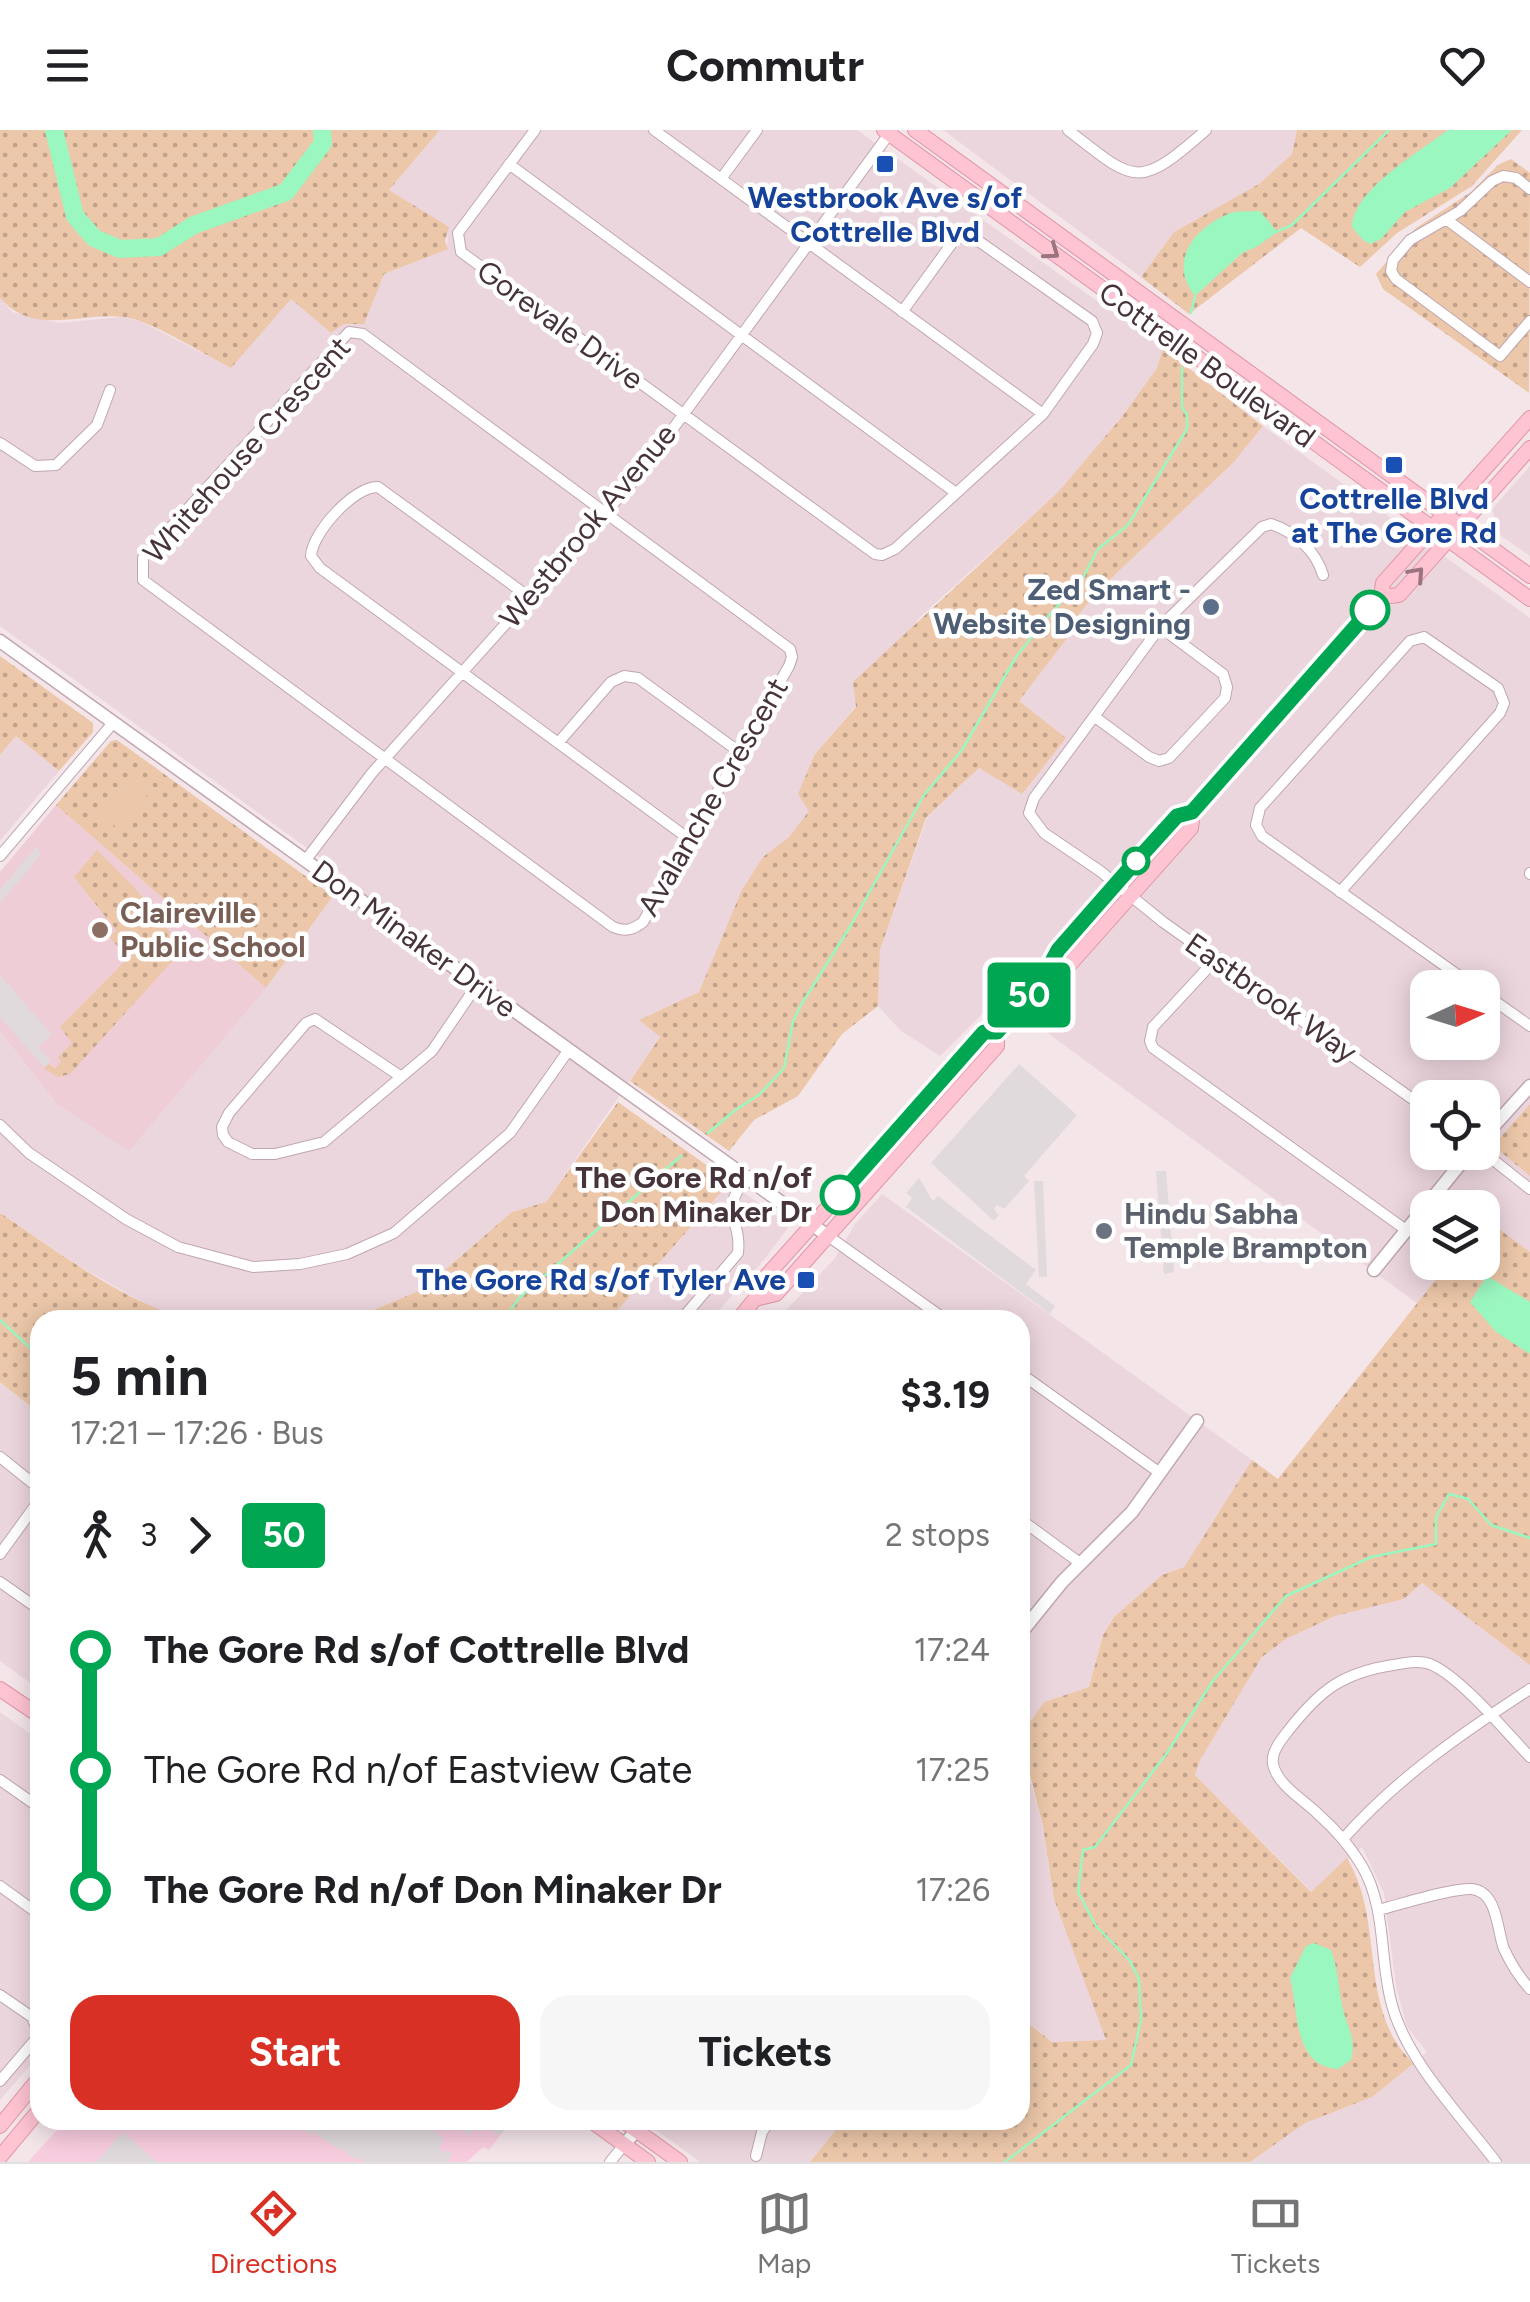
<!DOCTYPE html>
<meta charset="utf-8">
<style>
:root{--surface:#fff;--page:#f6f6f6;--text:#202124;--muted:#757577;--line:#e0e0e0;--accent:#d93025}
body{margin:0;font-family:Figtree,sans-serif;background:var(--page);color:var(--text);height:100vh;display:flex;flex-direction:column;font-size:38px;white-space:nowrap}
*{box-sizing:border-box;margin:0}
p{font-size:32px;color:var(--muted)}
.icon{flex:none;width:55px;height:55px;fill:none;stroke:currentColor;stroke-width:2;stroke-linecap:round;stroke-linejoin:round}
.map{position:relative;flex:1;overflow:hidden}
.panel{position:absolute;left:30px;top:1180px;width:1000px;height:820px;display:flex;flex-direction:column;background:var(--surface);border-radius:30px;box-shadow:0 5px 25px #0003}
.panel>*{flex:none}
.badge{padding:0 20px;border-radius:8px;font-size:35px;line-height:65px}
.needle{width:65px;rotate:86deg}
.fabs{position:absolute;left:1410px;top:840px;display:grid;gap:20px}
.fabs a{display:grid;place-items:center;width:90px;height:90px;border-radius:20px;background:var(--surface);box-shadow:0 5px 25px #0003;font-size:50px}
.map>.badge{position:absolute;translate:-50% -50%;box-shadow:0 0 0 5px #fff}
.legs{display:flex;align-items:center;gap:15px;height:110px;padding:0 40px;font-size:32px}
.legs p{margin-inline-start:auto}
.head{display:flex;align-items:center;justify-content:space-between;height:170px;padding:0 40px}
h1{font-size:55px;font-weight:700;line-height:75px}
.cta{display:flex;gap:20px;margin-top:auto;padding:20px 40px}
.cta a{flex:1;height:115px;border-radius:30px;background:var(--accent);color:#fff;font-size:40px;font-weight:700;line-height:115px;text-align:center}
.cta a+a{background:var(--page);color:var(--text)}
ul{padding:0 40px;list-style:none}
li{display:flex;align-items:center;gap:35px;height:120px;font-size:38px}
li i{display:grid;place-items:center;width:15px;height:100%;margin:0 12px;background:currentColor}
li i::after{content:'';width:25px;height:25px;margin:-12px;border:8px solid;border-radius:50%;background:var(--surface)}
li p{margin-inline-start:auto}
li:first-child i{background:linear-gradient(#0000 50%,currentColor 0)}
li:last-child i{background:linear-gradient(currentColor 50%,#0000 0)}
header{display:flex;justify-content:space-between;align-items:center;height:130px;padding:0 40px;background:var(--surface);font-size:45px;font-weight:700}
.menu{display:flex;justify-content:space-around;align-items:center;height:140px;border-top:2px solid var(--line);background:var(--surface);font-size:28px;color:var(--muted)}
.menu a{display:grid;justify-items:center;gap:5px}
.menu .on{color:var(--accent)}
.map>svg:first-child{display:block}
.residential{fill:#ecd6dd;fill-rule:evenodd}
.commercial{fill:#f8cddf}
.education{fill:#eecdd6}
.green{fill:url(#green-dots)}
.pitch{fill:#ecc7a9}
.parking{fill:#e1dadd}
.water{fill:#9bf7c0}
.lines{fill:none;stroke-linecap:round;stroke-linejoin:round}
.stream{stroke:#9bf7c0;stroke-width:2.5}
.river{stroke:#9bf7c0;stroke-width:18}
.minor-casing{stroke:#c0a6af;stroke-width:12}
.tertiary-casing{stroke:#c0a6af;stroke-width:15}
.secondary-casing{stroke:#df94a7;stroke-width:16}
.minor{stroke:#fff;stroke-width:10}
.tertiary{stroke:#fff;stroke-width:12}
.secondary{stroke:#ffc4d2;stroke-width:14}
.oneway{stroke:#9a757f}
.line-1-casing{stroke:#fff;stroke-width:22}
.line-1{stroke:#00a651;stroke-width:15}
.transit-dot{fill:#1a4fb4;stroke:#fff;stroke-width:4}
.service-dot{fill:#5c6f8a;stroke:#fff;stroke-width:4}
.stop-1-dot{fill:#fff;stroke:#00a651;stroke-width:5}
.education-dot{fill:#8d6e63;stroke:#fff;stroke-width:4}
.worship-dot{fill:#6b7280;stroke:#fff;stroke-width:4}
.labels{text-anchor:middle;stroke-width:9;stroke-linejoin:round;paint-order:stroke}
.transit-label{font-size:30px;font-weight:bold;fill:#164399;stroke:#fff}
.street-label{font-size:30px;fill:#47343b;stroke:#fff}
.service-label{font-size:30px;font-weight:bold;fill:#4e5e75;stroke:#fff;text-anchor:end}
.education-label{font-size:30px;font-weight:bold;fill:#785e54;stroke:#fff;text-anchor:start}
.stop-label{font-size:30px;font-weight:bold;fill:#47343b;stroke:#fff;text-anchor:end}
.worship-label{font-size:30px;font-weight:bold;fill:#5b616d;stroke:#fff;text-anchor:start}
</style>
<header><svg class="icon" aria-label="menu" viewBox="0 0 24 24"><path d="M4 6h16M4 12h16M4 18h16"/></svg>Commutr<svg class="icon" aria-label="heart" viewBox="0 0 24 24"><path d="M12 20l-8-8c-3-5 5-10 8-4 3-6 11-1 8 4z"/></svg></header>
<div class="map">
<svg width="1530" height="2032" viewBox="0 0 1530 2032">
<defs>
<pattern id="green-dots" width="8" height="8" patternUnits="userSpaceOnUse" patternTransform="scale(2.5)"><rect width="8" height="8" fill="#ecc7a9"/><path d="M2 2h.1M6 6h.1" fill="none" stroke="#c1a28b" stroke-width="1.8" stroke-linecap="round"/></pattern>
</defs>
<rect width="100%" height="100%" fill="#f4e5e9"/>
<path class="residential" d="M 440,0 L 857,0 L 1163,218 L 1157,238 L 1121,288 L 1059,361 L 920,487 L 856,576 L 815,624 L 809,681 L 789,707 L 763,727 L 699,862 L 639,890 L 660,907 L 546,1072 L 512,1082 L 423,1159 L 361,1188 L 190,1190 L 159,1182 L 76,1134 L 0,1083 L 0,901 L 56,973 L 266,858 L 347,747 L 0,496 L 0,168 L 12,182 L 58,193 L 122,187 L 140,191 L 231,238 L 291,168 L 331,203 L 344,194 L 363,193 L 384,144 L 447,119 L 448,97 L 389,60 Z
M 943,0 L 1297,0 L 1292,24 L 1259,54 L 1174,102 L 1141,147 Z
M 1263,296 L 1530,488 L 1530,974 L 1496,1012 L 1497,1019 L 1530,1046 L 1530,1122 L 1483,1087 L 1482,1078 L 1470,1077 L 1451,1063 L 1445,1070 L 1455,1077 L 1428,1078 L 1428,1132 L 1449,1133 L 1418,1174 L 1038,896 L 1001,865 L 940,926 L 901,901 L 878,876 L 880,820 L 927,688 L 979,638 L 1023,664 L 1018,572 L 1071,503 L 1079,484 L 1102,457 L 1233,333 ZM 1428,858 L 1482,858 L 1482,912 L 1428,912 ZM 1428,968 L 1482,968 L 1482,1022 L 1428,1022 Z
M 1530,336 L 1530,426 L 1500,405 L 1492,379 Z
M 16,606 L 59,641 L 0,711 L 0,625 Z
M 730,1052 L 787,1094 L 788,1098 L 764,1130 L 710,1190 L 609,1190 Z
M 882,1064 L 1252,1330 L 1184,1437 L 1162,1445 L 1114,1487 L 1103,1505 L 1089,1557 L 1044,1572 L 1020,1606 L 1020,1190 L 777,1190 L 835,1128 L 855,1094 Z
M 0,1252 L 40,1284 L 40,1560 L 0,1531 Z
M 1422,1453 L 1530,1535 L 1530,2032 L 1250,2032 L 1305,1992 L 1372,1967 L 1427,1922 L 1407,1897 L 1396,1856 L 1384,1763 L 1362,1717 L 1312,1762 L 1195,1645 L 1200,1630 L 1262,1527 L 1286,1509 L 1335,1486 L 1404,1469 Z
M 0,1582 L 40,1611 L 40,1924 L 0,1970 Z
M 1020,1614 L 1043,1696 L 1054,1769 L 1107,1910 L 1052,1912 L 1033,1896 L 1020,1899 Z
M 643,1990 L 844,1990 L 810,2032 L 700,2032 Z"/>
<path class="commercial" d="M 66,1990 L 512,1990 L 489,2020 L 483,2017 L 467,2032 L 28,2032 Z"/>
<path class="education" d="M 56,675 L 266,858 L 129,1021 L 56,973 L 0,901 L 0,742 Z"/>
<path class="green" d="M 0,0 L 440,0 L 389,60 L 449,97 L 445,111 L 448,119 L 384,144 L 364,194 L 344,194 L 331,203 L 291,169 L 231,238 C 202,223 171,203 140,191 C 94,174 38,212 0,168 Z
M 1297,0 L 1522,0 L 1472,56 L 1397,103 L 1360,137 L 1301,98 L 1189,184 L 1141,147 L 1174,102 L 1259,54 L 1292,24 Z
M 1511,29 L 1530,43 L 1529,263 L 1383,159 L 1376,144 L 1416,98 L 1471,62 L 1498,35 Z
M 1163,218 L 1263,296 L 1233,333 L 1102,457 L 1079,484 L 1071,503 L 1019,571 L 1066,608 L 1022,664 L 979,638 L 926,688 L 880,820 L 878,876 L 842,904 L 798,966 L 754,990 L 729,1021 L 630,951 L 660,907 L 639,890 L 699,862 L 742,760 L 763,727 L 789,707 L 809,681 L 798,664 L 815,624 L 856,577 L 853,552 L 1059,361 L 1121,288 L 1157,238 Z
M 0,526 L 93,593 L 93,602 L 59,641 L 16,606 L 0,625 Z
M 117,610 L 333,766 L 266,858 L 56,675 L 111,611 Z
M 97,720 C 117,741 184,801 176,827 L 70,944 L 58,947 L 44,939 L 49,934 L 55,939 L 61,932 L 58,927 L 72,913 L 60,897 L 128,828 L 109,807 L 116,800 L 74,747 Z
M 618,972 L 730,1052 L 609,1190 L 351,1190 L 423,1159 L 512,1082 L 546,1072 Z
M 1530,974 L 1530,1046 L 1497,1019 L 1496,1012 Z
M 0,1083 C 59,1122 121,1171 190,1190 L 40,1190 L 40,1284 L 0,1252 Z
M 1483,1087 L 1530,1122 L 1530,1535 L 1422,1453 L 1404,1469 L 1335,1486 L 1286,1509 L 1262,1527 L 1200,1630 L 1195,1645 L 1311,1762 L 1347,1728 C 1381,1785 1363,1853 1394,1909 C 1399,1918 1407,1926 1413,1934 L 1372,1967 L 1305,1993 L 1250,2032 L 810,2032 L 844,1990 L 931,1990 L 938,1993 L 938,1990 L 1020,1990 L 1020,1899 L 1032,1896 L 1052,1912 L 1106,1910 L 1054,1769 L 1043,1696 L 1020,1606 L 1044,1572 L 1089,1557 L 1103,1505 L 1114,1487 L 1162,1445 L 1184,1437 L 1252,1330 L 1278,1349 L 1449,1133 L 1482,1132 Z"/>
<path class="pitch" d="M 133,648 L 150,662 L 118,699 L 101,685 Z"/>
<path class="parking" d="M 37,716 L 40,726 L 0,773 L 0,759 Z
M 0,845 L 52,905 L 38,917 L 51,931 L 44,937 L 0,887 Z
M 1019,934 L 1077,985 L 1024,1046 L 1029,1051 L 1004,1079 L 997,1075 L 994,1079 L 999,1085 L 994,1091 L 931,1033 Z
M 1156,1041 L 1166,1041 L 1174,1142 L 1164,1144 Z
M 919,1048 L 933,1071 L 938,1066 L 1036,1140 L 1026,1154 L 1055,1176 L 1050,1184 L 906,1077 L 912,1068 L 906,1063 Z
M 1034,1051 L 1043,1051 L 1047,1147 L 1039,1147 Z
M 292,1990 L 423,1990 L 444,2009 L 439,2017 L 444,2023 L 448,2020 L 453,2024 L 447,2032 L 364,2032 L 359,2027 L 355,2030 L 342,2018 L 340,2020 L 313,2002 L 310,2005 Z
M 448,1990 L 510,1990 L 499,2005 L 484,1996 L 480,2002 L 473,1999 L 469,2005 Z
M 123,2002 L 157,2032 L 96,2032 Z"/>
<path class="water" d="M 1448,0 L 1512,0 L 1450,58 L 1405,82 L 1381,109 L 1370,114 L 1363,110 L 1352,97 C 1353,60 1419,22 1448,0 Z
M 1260,81 L 1277,102 L 1258,116 L 1242,123 L 1195,166 C 1168,132 1193,99 1228,84 C 1237,80 1250,82 1260,81 Z
M 1487,1146 L 1530,1172 L 1530,1224 L 1496,1202 L 1470,1172 Z
M 1314,1813 L 1331,1820 C 1339,1841 1338,1862 1344,1883 C 1349,1900 1356,1911 1351,1930 L 1338,1939 C 1292,1936 1299,1880 1290,1848 L 1306,1816 Z"/>
<g class="lines">
<path class="stream" d="M 1276,102 L 1292,95 L 1389,0
M 1191,183 L 1195,167
M 708,1003 L 734,981 L 760,964 L 784,938 L 793,891 L 801,875 L 851,795 L 924,665 L 962,620 L 1016,527 L 1051,483 L 1081,451 L 1098,419 L 1128,395 L 1187,299 L 1187,285 L 1182,277 L 1182,238
M 0,1190 L 40,1227
M 504,1190 L 519,1168 L 681,1026
M 1005,2032 L 1131,1935 L 1141,1890 L 1139,1849 L 1130,1831 L 1096,1796 L 1078,1762 L 1083,1720 L 1095,1717 L 1167,1623 L 1212,1552 L 1286,1466 L 1371,1427 L 1436,1414 L 1436,1387 L 1449,1364 L 1468,1369 L 1491,1395 L 1530,1408"/>
<path class="river" d="M 54,0 L 75,86 L 94,108 L 120,119 L 159,117 L 194,95 L 286,62 L 323,13 L 322,0"/>
<defs>
<path id="minor" d="M 535,0 L 458,103 L 461,122 L 875,424 L 882,425 L 895,419 L 1043,284 L 1093,214 L 1097,203 L 1092,191 L 970,105 L 955,109 L 902,182
M 654,0 L 1043,284
M 1068,0 C 1135,52 1137,61 1206,0
M 509,34 L 956,363
M 721,49 L 757,0
M 1530,59 L 1516,48 L 1503,46 L 1492,51 L 1460,81 L 1410,110 L 1393,130 L 1391,141 L 1396,149 L 1500,226 L 1530,191
M 1446,89 L 1530,152
M 349,202 L 363,204 L 790,519 L 792,527 L 789,536 L 643,792 C 633,800 625,802 613,797 L 143,450 L 143,428 Z
M 0,313 L 35,336 L 56,335 L 97,295 L 110,260
M 1323,445 C 1316,421 1295,402 1271,394 L 1262,397 L 1160,497 L 1034,668 L 1029,683 L 1044,703 L 1100,741 L 1163,792 L 1428,980
M 529,467 L 378,357 C 354,356 312,403 311,426 L 320,438 L 689,709
M 1095,587 L 1149,627 L 1159,631 L 1169,628 L 1225,568 L 1227,557 L 1223,544 L 1160,497
M 558,613 L 611,552 L 624,546 L 638,548 L 738,621
M 0,726 L 113,593
M 305,731 L 372,643 L 639,345 L 892,0
M 1530,744 L 1530,743
M 1340,762 L 1500,583 L 1504,573 L 1498,558 L 1424,507 L 1410,511 L 1260,678 L 1256,695 L 1262,706 L 1476,858
M 1217,828 L 1153,897 L 1150,911 L 1153,918 L 1406,1100
M 1482,862 L 1530,896
M 400,946 L 315,889 L 306,893 L 229,983 L 222,997 L 223,1005 L 228,1012 L 252,1024 L 275,1024 L 324,1012 L 432,921 L 477,855
M 0,995 L 29,1023 L 126,1089 L 178,1117 L 253,1137 L 300,1134 L 347,1124 L 394,1103 L 510,1003 L 568,921
M 1482,1021 L 1530,1059
M 828,1106 L 946,1190
M 681,1190 L 738,1123 C 742,1086 716,1085 748,1046
M 1020,1243 L 1160,1343
M 0,1327 L 40,1359
M 1020,1389 L 1080,1433
M 0,1424 L 40,1369
M 0,1452 L 40,1480
M 0,1650 L 40,1678
M 1343,1709 C 1397,1648 1462,1603 1530,1559
M 0,1756 L 40,1785
M 1378,1780 C 1402,1774 1451,1758 1472,1759 C 1498,1762 1497,1801 1504,1819 C 1511,1834 1519,1847 1530,1859
M 0,1865 L 32,1887 L 38,1902 L 35,1910 L 0,1951
M 756,2026 L 762,2002 L 771,1990
M 610,2032 L 624,2015
M 1496,2032 C 1461,1986 1407,1931 1392,1875 C 1379,1829 1387,1779 1362,1736 C 1350,1716 1335,1699 1318,1684 C 1304,1670 1277,1655 1273,1634 C 1271,1622 1281,1610 1288,1601 C 1320,1560 1342,1543 1393,1535 C 1406,1533 1418,1530 1430,1534 C 1461,1547 1506,1602 1530,1627"/>
<path id="tertiary" d="M 0,511 L 828,1106
M 1482,1009 L 1530,956
M 1374,1140 L 1470,1022
M 1020,1504 L 1062,1452 L 1132,1382 L 1197,1291
M 624,2015 L 645,1990"/>
<path id="secondary" d="M 884,0 L 1530,469
M 915,0 L 1530,446
M 1381,467 L 1399,465 L 1530,318
M 1042,850 L 1071,833 L 1191,698 L 1193,682 L 1381,467 L 1383,453 L 1530,288
M 755,1169 L 776,1164 L 997,916 L 997,902 L 1042,850 L 1058,819 L 1177,686 L 1193,682
M 738,1190 L 755,1169 L 761,1152 L 984,903 L 997,902
M 0,1559 L 40,1586
M 590,1990 L 648,2032
M 622,1990 L 680,2032
M 0,1996 L 40,1947
M 0,2027 L 40,1979"/>
</defs>
<use href="#minor" class="minor-casing"/>
<use href="#tertiary" class="tertiary-casing"/>
<use href="#secondary" class="secondary-casing"/>
<use href="#minor" class="minor"/>
<use href="#tertiary" class="tertiary"/>
<use href="#secondary" class="secondary"/>
</g>
<defs><path id="oneway-chevron" d="M-2-3.5L2.5 0L-2 3.5" fill="none" stroke-width="1.6" stroke-linecap="round" stroke-linejoin="round" transform="scale(2.5)"/></defs>
<g class="oneway">
<use href="#oneway-chevron" transform="translate(1052 122) rotate(36)"/>
<use href="#oneway-chevron" transform="translate(1417 444) rotate(-48)"/>
</g>
<g class="lines">
<defs>
<path id="line-1" d="M 840,1065 L 984,902 L 997,902 L 1042,850 L 1058,820 L 1129,739 L 1177,686 L 1192,682 L 1370,480"/>
</defs>
<use href="#line-1" class="line-1-casing"/>
<use href="#line-1" class="line-1"/>
</g>
<g class="transit-dot">
<rect x="875" y="24" width="20" height="20" rx="5"/>
<rect x="1384" y="325" width="20" height="20" rx="5"/>
<rect x="796" y="1140" width="20" height="20" rx="5"/>
</g>
<circle class="service-dot" cx="1211" cy="477" r="10"/>
<g class="stop-1-dot">
<circle cx="1370" cy="480" r="18"/>
<circle cx="1136" cy="731" r="12"/>
<circle cx="840" cy="1065" r="18"/>
</g>
<circle class="education-dot" cx="100" cy="800" r="10"/>
<circle class="worship-dot" cx="1104" cy="1101" r="10"/>
<g class="labels">
<g class="transit-label">
<text x="885" y="78">Westbrook Ave s/of<tspan x="885" dy="34">Cottrelle Blvd</tspan></text>
<text x="1394" y="379">Cottrelle Blvd<tspan x="1394" dy="34">at The Gore Rd</tspan></text>
<text x="786" y="1160" text-anchor="end">The Gore Rd s/of Tyler Ave</text>
</g>
<g class="street-label">
<text transform="translate(560 195) rotate(36)" y="10">Gorevale Drive</text>
<text transform="translate(1207 235) rotate(36)" y="10">Cottrelle Boulevard</text>
<text transform="translate(247 320) rotate(-48)" y="10">Whitehouse Crescent</text>
<text transform="translate(588 396) rotate(-50)" y="10">Westbrook Avenue</text>
<text transform="translate(713 667) rotate(-60)" y="10">Avalanche Crescent</text>
<text transform="translate(414 809) rotate(36)" y="10">Don Minaker Drive</text>
<text transform="translate(1271 868) rotate(35)" y="10">Eastbrook Way</text>
</g>
<g class="service-label">
<text x="1191" y="470">Zed Smart -<tspan x="1191" dy="34">Website Designing</tspan></text>
</g>
<g class="education-label">
<text x="120" y="793">Claireville<tspan x="120" dy="34">Public School</tspan></text>
</g>
<g class="stop-label">
<text x="812" y="1058">The Gore Rd n/of<tspan x="812" dy="34">Don Minaker Dr</tspan></text>
</g>
<g class="worship-label">
<text x="1124" y="1094">Hindu Sabha<tspan x="1124" dy="34">Temple Brampton</tspan></text>
</g>
</g>
</svg>
<div class="fabs">
<a><svg class="needle" viewBox="-14 -14 28 28"><path d="M0-13l5 13h-10z" fill="#e53935"/><path d="M0 13l5-13h-10z" fill="#757577"/></svg></a>
<a><svg class="icon" aria-label="locate" viewBox="0 0 24 24"><circle cx="12" cy="12" r="6"/><path d="M12 2v4M12 18v4M2 12h4M18 12h4"/></svg></a>
<a><svg class="icon" aria-label="layers" viewBox="0 0 24 24"><path d="M12 4l9 5-9 5-9-5zM3 14l9 5 9-5"/></svg></a>
</div>
<b class="badge" style="left:1029px;top:865px;background:#00a651;color:#fff">50</b>
<section class="panel">
<div class="head"><div><h1>5 min</h1><p>17:21 – 17:26 · Bus</p></div><b>$3.19</b></div>
<div class="legs"><svg class="icon" aria-label="walk" viewBox="0 0 24 24"><circle cx="13" cy="4" r="2"/><path d="M13 8l-2 6 4 7M11 14l-3 7M7 12l3-4h3l4 4"/></svg>3<svg class="icon" aria-label="forward" viewBox="0 0 24 24"><path d="M9 5l7 7-7 7"/></svg><b class="badge" style="background:#00a651;color:#fff">50</b><p>2 stops</p></div>
<ul>
<li><i style="color:#00a651"></i><b>The Gore Rd s/of Cottrelle Blvd</b><p>17:24</p></li>
<li><i style="color:#00a651"></i><span>The Gore Rd n/of Eastview Gate</span><p>17:25</p></li>
<li><i style="color:#00a651"></i><b>The Gore Rd n/of Don Minaker Dr</b><p>17:26</p></li>
</ul>
<div class="cta"><a>Start</a><a>Tickets</a></div>
</section>
</div>
<nav class="menu">
<a class="on"><svg class="icon" aria-label="directions" viewBox="0 0 24 24"><path d="M12 3l9 9-9 9-9-9zM9 14v-3h6M13 9l2 2-2 2"/></svg>Directions</a>
<a><svg class="icon" aria-label="map" viewBox="0 0 24 24"><path d="M3 6l6-2 6 2 6-2v14l-6 2-6-2-6 2zM9 4v14M15 6v14"/></svg>Map</a>
<a><svg class="icon" aria-label="tickets" viewBox="0 0 24 24"><path d="M3 7h18v10H3zM15 7v10"/></svg>Tickets</a>
</nav>
